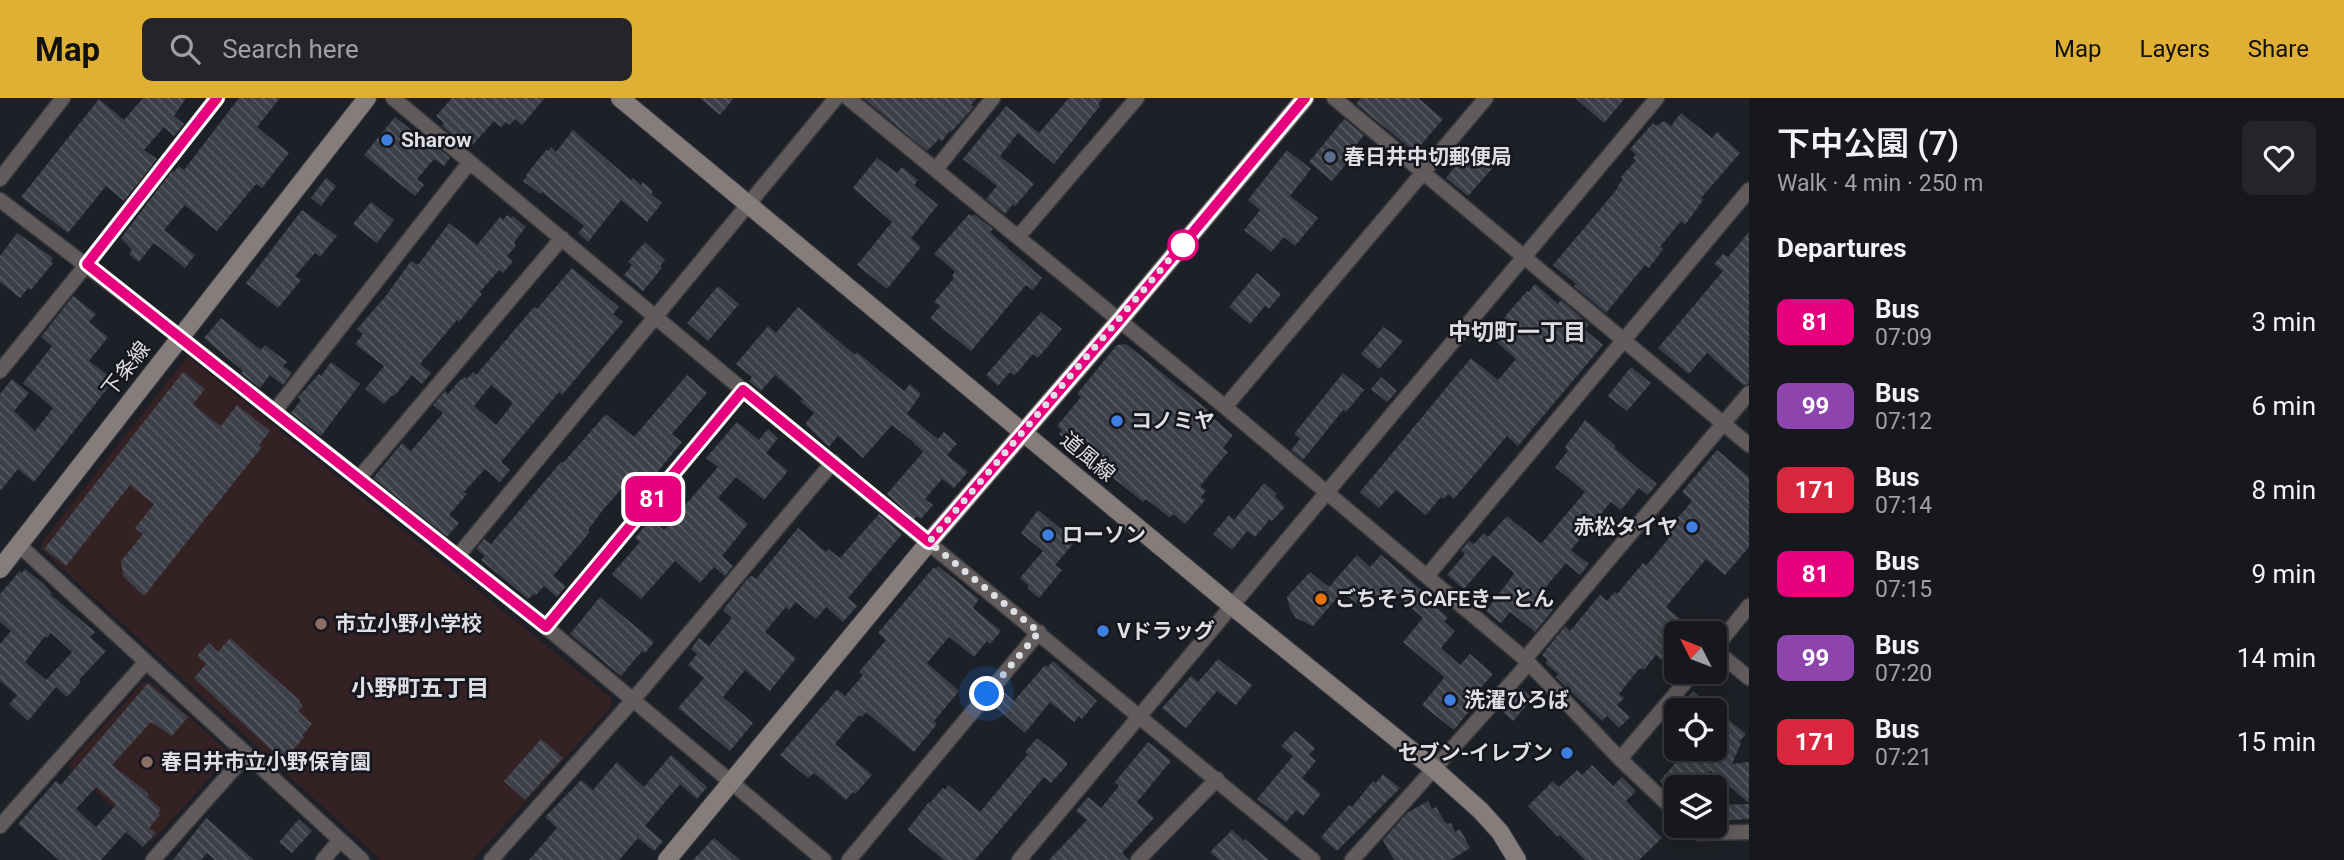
<!DOCTYPE html>
<meta charset="utf-8">
<style>
:root{--surface:#16181d;--page:#23252a;--text:#f1f3f6;--muted:#9ea0a4;--line:#35373b;--accent:#dfb034}
body{margin:0;font-family:Roboto,"Noto Sans JP",sans-serif;background:var(--page);color:var(--text);height:100vh;display:flex;flex-direction:column;font-size:26px;white-space:nowrap}
*{box-sizing:border-box;margin:0}
p{font-size:23px;color:var(--muted)}
.icon{flex:none;width:38px;height:38px;fill:none;stroke:currentColor;stroke-width:2;stroke-linecap:round;stroke-linejoin:round}
.map{position:relative;flex:1;overflow:hidden}
.panel{display:flex;flex-direction:column;background:var(--surface);width:595px}
.panel>*{flex:none}
.badge{padding:0 14px;border-radius:10px;font-size:24px;line-height:46px}
.needle{width:46px;rotate:312deg}
.controls{position:absolute;left:1664px;top:523px;display:grid;gap:14px}
.controls a{display:grid;place-items:center;width:63px;height:63px;border-radius:10px;background:var(--surface);box-shadow:0 4px 18px #0003,0 0 0 2px var(--line);font-size:35px}
.you{position:absolute;width:35px;height:35px;margin:-18px;border:5px solid #fff;border-radius:50%;background:#1a73e8;box-shadow:0 0 0 10px #1a73e833}
.map>.badge{position:absolute;translate:-50% -50%;box-shadow:0 0 0 4px #fff}
h2{padding:0 28px;font-size:26px;line-height:63px}
.round{display:grid;place-items:center;flex:none;width:74px;height:74px;border-radius:10px;background:var(--page)}
.overview{display:flex;align-items:center;justify-content:space-between;height:119px;padding:0 28px}
h1{font-size:33px;font-weight:600;line-height:52px}
ul{padding:0;list-style:none}
li{display:flex;align-items:center;gap:21px;height:84px;padding:0 28px}
li div{flex:1}
li b{display:block;font-size:26px}
li em{font-style:normal}
li .badge{min-width:77px;font-weight:700;text-align:center}
header{display:flex;align-items:center;gap:42px;box-sizing:border-box;height:98px;padding:0 35px;background:var(--accent);color:#111}
header strong{font-size:33px}
nav{display:flex;gap:38px;margin-inline-start:auto;font-size:24px}
.search{width:490px;height:63px;background:var(--page);display:flex;align-items:center;gap:18px;box-sizing:border-box;padding:0 24px;border-radius:10px;color:var(--muted);font-size:26px}
main{display:flex;flex:1;min-height:0}
.map>svg:first-child{display:block}
.education{fill:#342124}
.building{fill:url(#building-back-hatch);fill-rule:evenodd}
.lines{fill:none;stroke-linecap:round;stroke-linejoin:round}
.street-casing{stroke:#393b41;stroke-width:17}
.secondary-casing{stroke:#393b41;stroke-width:20}
.street{stroke:#615b5b;stroke-width:14}
.secondary{stroke:#857d7c;stroke-width:18}
.line-casing{stroke:#fff;stroke-width:16}
.line{stroke:#e6007e;stroke-width:10}
.walk{stroke:#dddfe4;stroke-width:7;stroke-dasharray:0 12.6}
.shop-dot{fill:#3f7fe0;stroke:#15161e;stroke-width:2.5}
.service-dot{fill:#5c6f8a;stroke:#15161e;stroke-width:2.5}
.stop-dot{fill:#fff;stroke:#e6007e;stroke-width:3.5}
.food-dot{fill:#e8710a;stroke:#15161e;stroke-width:2.5}
.education-dot{fill:#8d6e63;stroke:#15161e;stroke-width:2.5}
.labels{text-anchor:middle;stroke-width:5;stroke-linejoin:round;paint-order:stroke}
.poi-label{font-size:21px;font-weight:bold;fill:#dddfe4;stroke:#15161e;text-anchor:start}
.street-label{font-size:21px;fill:#dddfe4;stroke:#15161e}
.neighbourhood-label{font-size:23px;font-weight:bold;fill:#dddfe4;stroke:#15161e}
</style>
<header>
<strong>Map</strong>
<div class="search"><svg class="icon" aria-label="search" viewBox="0 0 24 24"><circle cx="10" cy="10" r="6"/><path d="M15 15l6 6"/></svg>Search here</div>
<nav><a>Map</a><a>Layers</a><a>Share</a></nav>
</header>
<main>
<div class="map">
<svg width="1749" height="762" viewBox="0 0 1749 762">
<defs>
<pattern id="building-back-hatch" width="6" height="6" patternUnits="userSpaceOnUse" patternTransform="scale(1.75)"><rect width="6" height="6" fill="#3d3f48"/><path d="M-1 5l2 2M0 0l6 6M5-1l2 2" fill="none" stroke="#595a62"/></pattern>
</defs>
<rect width="100%" height="100%" fill="#1e2027"/>
<path class="education" d="M 186,260 L 190,260 L 611,600 L 611,609 L 473,762 L 381,762 L 41,451 L 42,444 Z
M 143,584 L 151,584 L 227,653 L 227,660 L 152,744 L 67,668 Z"/>
<path class="building" d="M 143,0 L 186,0 L 174,18 L 184,26 L 174,38 L 164,29 L 144,52 L 157,61 L 124,103 L 106,88 L 68,135 L 21,99 L 99,1 L 124,22 Z
M 239,0 L 280,0 L 257,29 L 289,55 L 262,90 L 256,86 L 217,133 L 185,107 L 164,132 L 195,157 L 185,170 L 154,145 L 139,164 L 129,156 L 132,152 L 121,140 L 172,73 L 174,74 L 179,68 L 184,72 Z
M 452,0 L 545,0 L 522,27 L 515,21 L 510,27 L 506,24 L 501,29 L 494,23 L 469,51 L 442,28 L 444,25 L 436,18 Z
M 700,0 L 734,0 L 720,17 Z
M 863,0 L 977,0 L 971,7 L 974,9 L 951,34 L 949,33 L 942,43 L 939,41 L 927,53 Z
M 1069,0 L 1103,0 L 1098,6 L 1100,8 L 1054,66 L 1018,35 L 1000,58 L 1034,86 L 1015,108 L 1013,106 L 1005,116 L 986,101 L 997,88 L 963,61 L 1006,8 L 1039,35 Z
M 1361,0 L 1418,0 L 1443,21 L 1415,54 L 1356,6 Z
M 1575,0 L 1625,0 L 1604,25 Z
M 1681,15 L 1712,40 L 1717,34 L 1740,55 L 1701,100 L 1703,102 L 1685,127 L 1681,123 L 1660,149 L 1663,151 L 1649,170 L 1645,167 L 1606,215 L 1574,188 L 1576,186 L 1553,167 L 1618,90 L 1617,89 L 1623,81 L 1621,79 L 1636,62 L 1633,60 L 1636,56 L 1630,51 L 1653,25 L 1656,28 L 1664,23 L 1671,28 Z
M 395,19 L 427,45 L 429,43 L 450,60 L 444,68 L 434,61 L 417,81 L 424,87 L 415,98 L 364,57 Z
M 1344,21 L 1364,37 L 1349,56 L 1351,60 L 1332,83 L 1309,64 Z
M 573,32 L 626,78 L 631,82 L 633,80 L 641,87 L 643,84 L 653,93 L 651,96 L 662,105 L 647,124 L 621,102 L 588,144 L 578,135 L 584,128 L 542,94 L 540,96 L 523,83 L 527,78 L 526,77 L 546,52 L 548,53 L 551,49 L 556,54 Z
M 1287,52 L 1311,71 L 1290,98 L 1318,120 L 1295,148 L 1284,139 L 1271,154 L 1244,132 L 1260,112 L 1248,102 Z
M 1482,56 L 1495,67 L 1468,98 L 1446,80 L 1463,59 L 1473,67 Z
M 877,60 L 897,75 L 902,69 L 918,82 L 914,87 L 938,107 L 911,140 L 921,149 L 887,191 L 857,167 L 892,124 L 853,90 Z
M 326,80 L 336,88 L 321,108 L 311,100 Z
M 371,104 L 394,122 L 377,145 L 353,126 Z
M 302,112 L 337,138 L 320,159 L 315,155 L 295,178 L 301,182 L 278,210 L 246,185 Z
M 969,116 L 972,118 L 974,116 L 993,131 L 990,134 L 1042,180 L 1033,192 L 1026,187 L 971,253 L 930,220 L 940,208 L 934,204 L 954,180 L 952,178 L 955,173 L 934,156 Z
M 507,117 L 511,120 L 513,118 L 526,129 L 517,140 L 514,146 L 516,148 L 507,158 L 513,163 L 503,175 L 499,172 L 480,194 L 482,196 L 459,224 L 457,222 L 420,266 L 431,275 L 422,286 L 412,277 L 394,298 L 392,297 L 384,306 L 365,291 L 384,268 L 355,246 L 363,236 L 357,231 L 385,199 L 411,163 L 418,167 L 449,125 L 477,147 L 500,119 L 503,122 Z
M 1749,134 L 1749,286 L 1743,287 L 1707,255 L 1689,276 L 1658,250 L 1723,173 L 1714,166 L 1723,156 L 1728,159 Z
M 17,135 L 53,160 L 51,163 L 53,165 L 31,192 L 28,190 L 20,200 L 0,184 L 0,158 Z
M 645,144 L 665,162 L 660,168 L 662,170 L 643,193 L 624,177 L 632,167 L 628,164 Z
M 572,170 L 619,209 L 613,216 L 623,224 L 562,297 L 559,294 L 501,364 L 510,372 L 500,384 L 485,371 L 464,394 L 467,396 L 449,417 L 459,425 L 447,439 L 373,380 L 402,345 L 411,353 L 443,315 L 433,307 L 445,293 L 448,296 L 458,284 L 464,279 L 468,280 L 473,274 L 476,277 L 534,209 L 537,211 ZM 491,287 L 513,305 L 496,327 L 474,308 Z
M 1257,175 L 1281,196 L 1269,211 L 1265,208 L 1250,226 L 1229,209 Z
M 1535,186 L 1558,206 L 1561,202 L 1589,226 L 1585,232 L 1603,247 L 1518,348 L 1507,338 L 1454,401 L 1448,396 L 1444,401 L 1441,399 L 1426,417 L 1396,392 L 1379,410 L 1360,394 L 1471,260 L 1498,282 L 1516,261 L 1491,239 L 1508,215 L 1527,193 L 1529,194 Z
M 718,188 L 739,206 L 708,243 L 687,225 Z
M 73,198 L 96,216 L 89,224 L 108,239 L 89,263 L 114,282 L 34,384 L 18,371 L 0,393 L 0,296 L 12,281 L 29,295 L 14,313 L 35,333 L 53,310 L 23,285 L 52,248 L 41,239 Z
M 798,209 L 855,257 L 857,254 L 904,293 L 910,286 L 921,296 L 907,316 L 938,341 L 944,334 L 957,346 L 947,357 L 968,374 L 954,390 L 942,381 L 925,401 L 933,407 L 921,421 L 917,418 L 914,421 L 887,396 L 923,354 L 912,343 L 892,327 L 863,360 L 838,338 L 829,349 L 805,326 L 814,315 L 800,303 L 803,301 L 775,277 L 761,293 L 749,283 L 752,279 L 736,266 L 768,228 L 776,235 Z
M 1041,214 L 1062,231 L 1038,260 L 1033,256 L 1017,275 L 1014,277 L 1010,274 L 998,288 L 986,277 Z
M 221,220 L 261,252 L 265,247 L 287,264 L 283,268 L 292,275 L 283,287 L 270,277 L 260,290 L 241,275 L 243,273 L 204,240 Z
M 1383,229 L 1403,243 L 1379,271 L 1361,256 Z
M 1126,246 L 1208,312 L 1206,314 L 1233,337 L 1223,350 L 1228,354 L 1200,388 L 1206,393 L 1201,399 L 1205,402 L 1185,426 L 1173,416 L 1170,420 L 1146,401 L 1143,404 L 1059,336 L 1062,332 L 1057,328 L 1081,299 L 1077,296 L 1117,247 Z
M 331,264 L 360,286 L 321,338 L 291,315 L 301,302 L 298,299 L 319,276 L 321,278 Z
M 1631,269 L 1651,285 L 1627,313 L 1608,298 Z
M 183,274 L 205,291 L 193,306 L 213,323 L 221,328 L 237,307 L 270,333 L 259,347 L 262,349 L 144,498 L 123,478 L 121,463 L 143,436 L 135,430 L 154,406 L 130,387 L 66,468 L 44,451 Z
M 1343,275 L 1364,292 L 1346,314 L 1343,312 L 1303,362 L 1291,352 L 1300,341 L 1294,336 Z
M 687,277 L 707,295 L 672,336 L 682,344 L 645,389 L 632,379 L 602,413 L 588,432 L 590,434 L 553,478 L 566,488 L 557,499 L 544,488 L 536,497 L 534,496 L 528,501 L 481,462 L 485,458 L 476,451 L 484,441 L 491,446 L 561,364 L 563,365 L 606,316 L 634,339 Z
M 1381,279 L 1397,293 L 1387,304 L 1371,291 Z
M 1585,322 L 1616,348 L 1614,350 L 1657,386 L 1648,397 L 1639,390 L 1621,412 L 1611,404 L 1587,432 L 1571,452 L 1589,466 L 1580,477 L 1566,465 L 1544,491 L 1539,499 L 1553,512 L 1535,534 L 1510,514 L 1501,525 L 1486,513 L 1514,476 L 1513,474 L 1493,457 L 1464,491 L 1447,477 L 1465,456 L 1461,452 L 1469,443 L 1474,446 L 1484,435 L 1488,439 L 1507,418 L 1541,446 L 1585,394 L 1555,369 L 1568,353 L 1565,349 Z
M 737,324 L 759,342 L 768,331 L 778,340 L 766,355 L 788,373 L 764,402 L 736,379 L 718,400 L 748,426 L 722,458 L 733,468 L 725,478 L 714,469 L 700,485 L 675,463 L 641,501 L 612,476 L 640,444 L 635,440 L 651,421 L 664,432 L 718,369 L 706,360 Z
M 1717,352 L 1749,379 L 1749,449 L 1725,477 L 1706,461 L 1666,509 L 1698,536 L 1676,536 L 1676,575 L 1656,557 L 1644,572 L 1642,570 L 1638,572 L 1619,596 L 1624,600 L 1617,607 L 1630,619 L 1619,630 L 1607,618 L 1602,623 L 1582,604 L 1556,579 L 1558,576 L 1545,565 L 1548,562 L 1542,557 L 1565,528 L 1570,533 L 1600,497 L 1607,503 L 1615,494 L 1617,496 L 1643,465 L 1646,468 L 1669,440 L 1666,437 L 1672,431 L 1670,429 L 1692,403 L 1682,394 Z
M 1264,385 L 1277,396 L 1275,398 L 1285,409 L 1272,423 L 1270,421 L 1255,439 L 1247,433 L 1232,452 L 1213,436 L 1229,417 L 1234,422 Z
M 1038,412 L 1072,440 L 1070,443 L 1073,446 L 1055,467 L 1062,472 L 1039,500 L 1027,490 L 1029,488 L 1020,480 L 1043,453 L 1021,435 Z
M 879,416 L 902,436 L 848,500 L 857,508 L 843,524 L 826,509 L 816,521 L 796,504 L 789,512 L 786,509 L 765,534 L 796,560 L 770,593 L 745,572 L 723,599 L 753,625 L 730,653 L 678,610 L 704,580 L 688,567 L 697,556 L 691,551 L 699,540 L 709,548 L 732,520 L 723,512 L 748,480 L 752,478 L 756,481 L 798,430 L 826,454 L 828,451 L 840,460 Z
M 1357,457 L 1370,469 L 1381,457 L 1431,500 L 1429,502 L 1448,520 L 1444,523 L 1455,533 L 1441,550 L 1460,567 L 1470,556 L 1493,576 L 1469,603 L 1474,607 L 1454,632 L 1422,607 L 1444,580 L 1443,578 L 1403,544 L 1423,520 L 1388,489 L 1379,500 L 1375,498 L 1364,511 L 1342,494 L 1313,528 L 1296,520 L 1290,511 L 1287,499 L 1310,474 L 1329,489 Z
M 938,468 L 979,501 L 973,510 L 1001,533 L 990,546 L 987,543 L 974,559 L 949,539 L 927,565 L 959,593 L 934,623 L 937,626 L 914,654 L 866,614 L 862,619 L 859,617 L 835,646 L 872,677 L 855,696 L 853,694 L 846,702 L 814,675 L 808,680 L 780,657 L 837,591 L 845,598 L 863,577 L 859,574 L 886,542 L 878,535 L 934,469 L 936,471 Z
M 25,471 L 44,486 L 52,495 L 50,496 L 95,534 L 90,539 L 106,553 L 79,582 L 80,585 L 67,599 L 56,589 L 28,623 L 9,606 L 17,597 L 0,583 L 0,546 L 11,533 L 0,524 L 0,496 L 20,473 L 22,475 ZM 51,535 L 72,554 L 46,582 L 25,564 L 45,538 L 47,540 Z
M 600,499 L 654,544 L 645,555 L 642,553 L 621,578 L 570,536 Z
M 230,540 L 300,603 L 299,604 L 303,608 L 298,613 L 312,626 L 302,638 L 304,639 L 283,663 L 194,580 L 206,566 L 197,558 L 209,545 L 218,554 Z
M 1218,561 L 1252,587 L 1236,607 L 1217,593 L 1186,630 L 1162,610 L 1191,578 L 1198,584 Z
M 1053,563 L 1097,603 L 1082,621 L 1079,618 L 1074,624 L 1050,604 L 1025,635 L 992,606 L 1004,594 L 1014,603 L 1045,567 L 1048,569 Z
M 148,585 L 188,619 L 172,638 L 151,624 L 112,667 L 149,696 L 147,699 L 161,711 L 158,715 L 160,717 L 149,730 L 156,735 L 143,749 L 126,734 L 101,762 L 59,762 L 18,726 L 56,683 L 61,687 ZM 96,689 L 116,707 L 96,729 L 76,711 Z
M 1522,590 L 1533,600 L 1513,623 L 1502,613 Z
M 1693,593 L 1746,636 L 1739,644 L 1741,645 L 1732,666 L 1749,664 L 1749,705 L 1711,673 L 1697,690 L 1676,690 L 1676,698 L 1660,683 L 1687,651 L 1715,651 L 1715,612 L 1677,612 Z
M 1295,633 L 1315,650 L 1309,657 L 1316,663 L 1302,680 L 1321,696 L 1303,718 L 1296,712 L 1286,724 L 1257,701 L 1293,658 L 1281,648 Z
M 1037,640 L 1067,664 L 1067,667 L 1051,685 L 1044,679 L 975,762 L 944,762 L 909,733 L 908,731 L 929,704 L 930,705 L 943,690 L 945,692 L 948,687 L 980,714 L 1028,656 L 1025,654 Z
M 541,641 L 563,660 L 525,702 L 504,683 Z
M 1148,644 L 1171,663 L 1137,704 L 1154,720 L 1122,755 L 1129,762 L 1049,762 L 1087,722 L 1076,713 L 1088,699 L 1101,710 L 1119,688 L 1115,684 Z
M 671,657 L 707,689 L 697,701 L 680,686 L 645,728 L 663,743 L 654,753 L 638,740 L 619,762 L 529,762 L 557,730 L 545,719 L 581,682 L 593,692 L 617,664 L 644,689 Z
M 1592,667 L 1613,688 L 1622,679 L 1636,693 L 1626,703 L 1662,740 L 1639,762 L 1585,762 L 1560,737 L 1558,739 L 1528,708 L 1553,683 L 1559,689 L 1577,672 L 1582,677 Z
M 1383,676 L 1400,690 L 1337,753 L 1321,739 L 1349,707 L 1352,709 L 1373,683 L 1376,685 Z
M 1428,703 L 1432,711 L 1436,709 L 1444,723 L 1448,726 L 1451,725 L 1455,734 L 1460,731 L 1470,750 L 1451,762 L 1394,762 L 1383,742 L 1407,715 Z
M 1749,706 L 1749,721 L 1715,723 L 1715,707 Z
M 206,720 L 254,762 L 215,762 L 207,755 L 201,762 L 173,762 Z
M 299,721 L 312,733 L 292,755 L 279,744 Z
M 1232,732 L 1244,743 L 1245,741 L 1269,762 L 1219,762 L 1210,754 Z
M 714,740 L 740,762 L 693,762 Z"/>
<g class="lines">
<defs>
<path id="street" d="M 393,0 L 743,292 L 1313,762
M 848,0 L 1225,309 L 1525,561 L 1620,661 L 1676,714
M 1334,0 L 1749,347
M 936,71 L 993,0
M 0,81 L 63,0
M 0,102 L 180,239 L 546,529 L 824,762
M 1018,139 L 1137,0
M 0,273 L 87,166 L 217,0
M 1225,309 L 1486,0
M 274,314 L 469,65
M 359,380 L 562,140
M 19,447 L 362,762
M 457,459 L 836,0
M 1427,478 L 1749,92
M 546,529 L 743,292
M 1715,550 L 1749,508
M 1715,552 L 1749,580
M 1525,561 L 1749,295
M 1620,661 L 1694,574
M 0,728 L 145,565
M 1691,728 L 1699,735 L 1749,734
M 153,762 L 247,656
M 323,762 L 340,742
M 491,762 L 633,602 L 833,364
M 849,762 L 1039,534
M 1019,762 L 1657,0
M 1138,762 L 1217,681
M 1352,762 L 1529,565"/>
<path id="secondary" d="M 620,0 L 1231,507 L 1433,670 L 1480,712 L 1500,734 L 1517,762
M 0,471 L 367,0
M 667,762 L 929,444 L 1119,223 L 1305,0"/>
</defs>
<use href="#street" class="street-casing"/>
<use href="#secondary" class="secondary-casing"/>
<use href="#street" class="street"/>
<use href="#secondary" class="secondary"/>
</g>
<g class="lines">
<defs>
<path id="line" d="M 217,0 L 87,166 L 546,529 L 743,292 L 929,444 L 1119,223 L 1305,0"/>
</defs>
<use href="#line" class="line-casing"/>
<use href="#line" class="line"/>
<path class="walk" d="M 987,596 L 1039,534 L 929,444 L 1186,142 L 1183,147"/>
</g>
<g class="shop-dot">
<circle cx="387" cy="42" r="7"/>
<circle cx="1117" cy="323" r="7"/>
<circle cx="1692" cy="429" r="7"/>
<circle cx="1048" cy="437" r="7"/>
<circle cx="1103" cy="533" r="7"/>
<circle cx="1450" cy="602" r="7"/>
<circle cx="1567" cy="655" r="7"/>
</g>
<circle class="service-dot" cx="1330" cy="59" r="7"/>
<circle class="stop-dot" cx="1183" cy="147" r="14"/>
<circle class="food-dot" cx="1321" cy="501" r="7"/>
<g class="education-dot">
<circle cx="321" cy="526" r="7"/>
<circle cx="147" cy="664" r="7"/>
</g>
<g class="labels">
<g class="poi-label">
<text x="401" y="49">Sharow</text>
<text x="1344" y="66">春日井中切郵便局</text>
<text x="1131" y="330">コノミヤ</text>
<text x="1678" y="436" text-anchor="end">赤松タイヤ</text>
<text x="1062" y="444">ローソン</text>
<text x="1335" y="508">ごちそうCAFEきーとん</text>
<text x="335" y="533">市立小野小学校</text>
<text x="1117" y="540">Vドラッグ</text>
<text x="1464" y="609">洗濯ひろば</text>
<text x="1553" y="662" text-anchor="end">セブン-イレブン</text>
<text x="161" y="671">春日井市立小野保育園</text>
</g>
<g class="street-label">
<text transform="translate(126 271) rotate(-52)" y="7">下条線</text>
<text transform="translate(1088 359) rotate(40)" y="7">道風線</text>
</g>
<g class="neighbourhood-label">
<text x="1517" y="242">中切町一丁目</text>
<text x="420" y="598">小野町五丁目</text>
</g>
</g>
</svg>
<div class="controls">
<a><svg class="needle" viewBox="-14 -14 28 28"><path d="M0-13l5 13h-10z" fill="#e53935"/><path d="M0 13l5-13h-10z" fill="#9ea0a4"/></svg></a>
<a><svg class="icon" aria-label="locate" viewBox="0 0 24 24"><circle cx="12" cy="12" r="6"/><path d="M12 2v4M12 18v4M2 12h4M18 12h4"/></svg></a>
<a><svg class="icon" aria-label="layers" viewBox="0 0 24 24"><path d="M12 4l9 5-9 5-9-5zM3 14l9 5 9-5"/></svg></a>
</div>
<div class="you" style="left:987px;top:596px"></div>
<b class="badge" style="left:653px;top:401px;background:#e6007e;color:#fff">81</b>
</div>
<section class="panel">
<div class="overview"><div><h1>下中公園 (7)</h1><p>Walk · 4 min · 250 m</p></div><a class="round"><svg class="icon" aria-label="heart" viewBox="0 0 24 24"><path d="M12 20l-8-8c-3-5 5-10 8-4 3-6 11-1 8 4z"/></svg></a></div>
<h2>Departures</h2>
<ul>
<li><span class="badge" style="background:#e6007e;color:#fff">81</span><div><b>Bus</b><p>07:09</p></div><em>3 min</em></li>
<li><span class="badge" style="background:#8e44ad;color:#fff">99</span><div><b>Bus</b><p>07:12</p></div><em>6 min</em></li>
<li><span class="badge" style="background:#d7263d;color:#fff">171</span><div><b>Bus</b><p>07:14</p></div><em>8 min</em></li>
<li><span class="badge" style="background:#e6007e;color:#fff">81</span><div><b>Bus</b><p>07:15</p></div><em>9 min</em></li>
<li><span class="badge" style="background:#8e44ad;color:#fff">99</span><div><b>Bus</b><p>07:20</p></div><em>14 min</em></li>
<li><span class="badge" style="background:#d7263d;color:#fff">171</span><div><b>Bus</b><p>07:21</p></div><em>15 min</em></li>
</ul>
</section>
</main>
